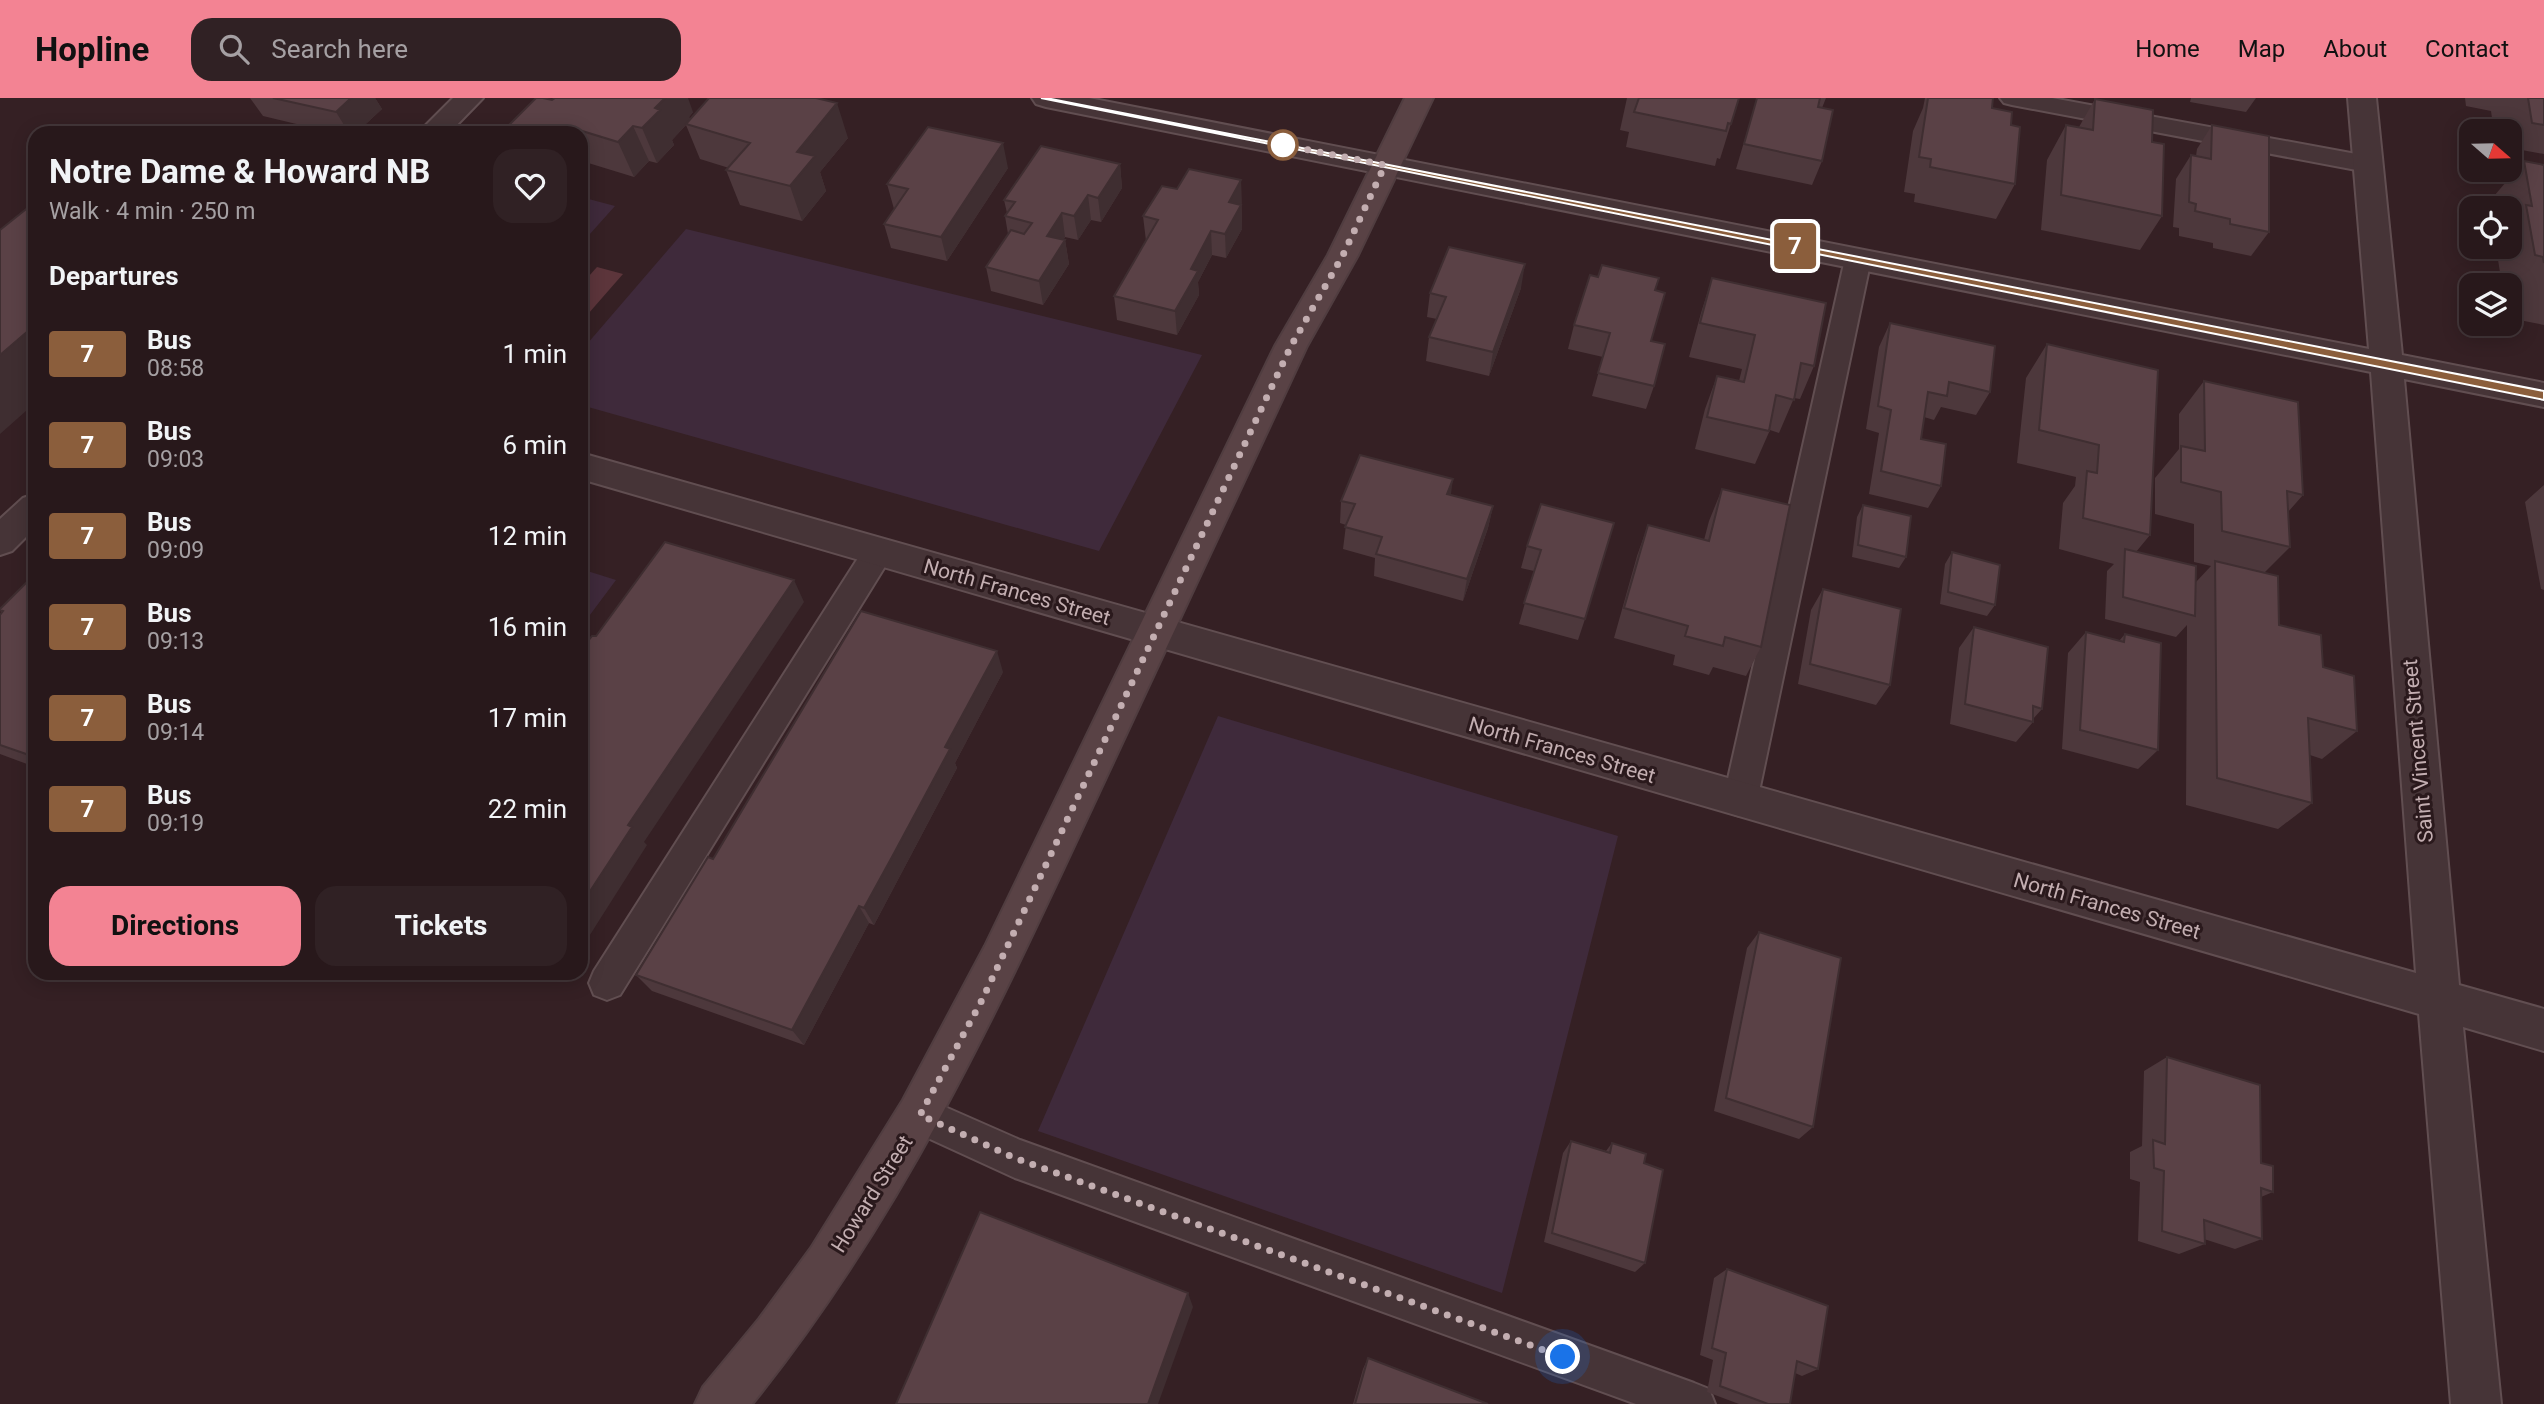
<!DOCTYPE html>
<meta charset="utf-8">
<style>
:root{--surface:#28181b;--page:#302124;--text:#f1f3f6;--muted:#a5a0a3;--line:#44373a;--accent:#f38393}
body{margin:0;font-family:Roboto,sans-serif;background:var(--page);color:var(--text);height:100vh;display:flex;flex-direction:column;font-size:26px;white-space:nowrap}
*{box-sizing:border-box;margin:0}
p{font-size:23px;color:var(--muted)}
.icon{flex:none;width:38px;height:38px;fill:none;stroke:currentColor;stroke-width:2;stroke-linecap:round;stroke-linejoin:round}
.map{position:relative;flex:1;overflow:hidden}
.drawer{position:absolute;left:28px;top:28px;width:560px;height:854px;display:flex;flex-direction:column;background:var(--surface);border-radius:21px;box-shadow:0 4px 18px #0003,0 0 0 2px var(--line)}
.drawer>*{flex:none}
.badge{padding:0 14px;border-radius:5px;font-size:24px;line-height:46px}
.needle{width:46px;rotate:110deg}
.fabs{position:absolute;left:2459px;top:21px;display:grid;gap:14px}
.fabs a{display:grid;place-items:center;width:63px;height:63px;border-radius:14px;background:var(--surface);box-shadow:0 4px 18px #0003,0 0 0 2px var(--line);font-size:35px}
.you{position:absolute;width:35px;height:35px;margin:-18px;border:5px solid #fff;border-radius:50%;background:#1a73e8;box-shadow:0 0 0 10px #1a73e833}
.map>.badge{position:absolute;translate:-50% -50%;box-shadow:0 0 0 4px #fff}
h2{padding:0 21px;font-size:26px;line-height:63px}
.round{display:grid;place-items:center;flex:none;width:74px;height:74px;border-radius:21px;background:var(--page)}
.summary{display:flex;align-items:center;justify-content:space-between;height:119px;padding:0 21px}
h1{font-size:33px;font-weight:700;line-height:52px}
.action{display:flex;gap:14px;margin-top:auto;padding:14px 21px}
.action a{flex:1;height:80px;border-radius:21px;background:var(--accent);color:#111;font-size:28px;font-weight:700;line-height:80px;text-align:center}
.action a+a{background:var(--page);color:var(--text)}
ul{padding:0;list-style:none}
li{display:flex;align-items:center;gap:21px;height:91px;padding:0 21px}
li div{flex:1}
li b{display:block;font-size:26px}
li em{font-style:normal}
li .badge{min-width:77px;font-weight:700;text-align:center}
header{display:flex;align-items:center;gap:42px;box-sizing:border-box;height:98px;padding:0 35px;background:var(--accent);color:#111}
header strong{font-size:33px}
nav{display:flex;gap:38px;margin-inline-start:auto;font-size:24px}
.search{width:490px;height:63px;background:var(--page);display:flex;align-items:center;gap:18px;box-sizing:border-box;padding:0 24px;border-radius:21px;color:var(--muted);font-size:26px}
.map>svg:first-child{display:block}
.green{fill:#3f2a3b}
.water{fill:#5c353b}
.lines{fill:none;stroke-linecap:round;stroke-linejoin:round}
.lane-casing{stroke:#614e51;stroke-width:4}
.street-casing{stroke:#614e51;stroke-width:4}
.secondary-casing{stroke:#503d40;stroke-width:4}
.lane{fill:#463437;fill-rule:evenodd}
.street{fill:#463437;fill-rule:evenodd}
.secondary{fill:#594245;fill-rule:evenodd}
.wall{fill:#4d383c}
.shaded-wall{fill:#3f2e31}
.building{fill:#5a4146;stroke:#3f2e31;stroke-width:2}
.line{fill:#8b5e3c;stroke:#fff;stroke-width:2}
.walk{stroke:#c3aeb1;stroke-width:7;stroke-dasharray:0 12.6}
.stop-dot{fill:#fff;stroke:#8b5e3c;stroke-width:3.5}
.labels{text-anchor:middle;stroke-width:6;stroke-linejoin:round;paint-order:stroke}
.street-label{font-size:21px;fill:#c3aeb1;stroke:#2a191c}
</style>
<header>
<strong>Hopline</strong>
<div class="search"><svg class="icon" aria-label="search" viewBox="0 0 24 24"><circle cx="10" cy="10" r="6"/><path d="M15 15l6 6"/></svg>Search here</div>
<nav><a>Home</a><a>Map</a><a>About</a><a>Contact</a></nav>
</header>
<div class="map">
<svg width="2544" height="1306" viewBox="0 0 2544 1306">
<rect width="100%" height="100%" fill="#352024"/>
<path class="green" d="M 581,99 L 615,108 L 581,146 Z
M 686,131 L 1202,257 L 1099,453 L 581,307 L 581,253 Z
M 581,471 L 616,482 L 581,529 Z
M 1218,618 L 1618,738 L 1502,1195 L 1038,1033 Z"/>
<path class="water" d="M 597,169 L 623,176 L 581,224 L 581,187 Z"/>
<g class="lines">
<defs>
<path id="lane" d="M 2000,0 L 2052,0 L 2367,58 L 2376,60 L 2379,66 L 2376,72 L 2367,74 L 2012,7 L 2004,5 Z
M 1858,152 L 1867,155 L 1871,161 L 1757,703 L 1752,714 L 1740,718 L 1728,714 L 1723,703 L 1845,161 L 1849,155 Z
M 878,442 L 889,446 L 893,454 L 889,462 L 620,897 L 607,902 L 594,897 L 589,885 L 594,873 L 867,446 Z
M 920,998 L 1020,1042 L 1694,1285 L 1709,1291 L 1715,1306 L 1636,1306 L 1015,1080 L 906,1030 L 901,1017 L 906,1004 Z"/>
<path id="street" d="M 453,0 L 483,0 L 449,35 L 418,35 Z
M 1032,0 L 1089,0 L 2369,251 L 2348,0 L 2376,0 L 2402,257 L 2544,285 L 2544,309 L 2404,281 L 2459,887 L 2544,911 L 2544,953 L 2463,929 L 2501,1306 L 2451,1306 L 2419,916 L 581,381 L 581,355 L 2416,875 L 2371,274 L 1046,9 L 1036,6 Z
M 35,396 L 35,430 L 12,453 L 0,457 L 0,421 L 23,400 Z"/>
<path id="secondary" d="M 1405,0 L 1433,0 L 1358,157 L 1307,248 C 1237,399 1166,550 1096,701 C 996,916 902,1120 752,1306 L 695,1306 L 703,1289 L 759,1221 L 811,1150 L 903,1002 L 985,848 L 1275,248 L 1328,157 Z"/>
</defs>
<use href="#lane" class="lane-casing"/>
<use href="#street" class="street-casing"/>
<use href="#secondary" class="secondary-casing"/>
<use href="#lane" class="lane"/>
<use href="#street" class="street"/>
<use href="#secondary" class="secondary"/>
</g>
<path class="wall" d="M 250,0 L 375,0 L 382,11 L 356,35 L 334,35 L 263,18 Z
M 1627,0 L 1739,0 L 1720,61 L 1717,60 L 1715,68 L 1626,49 L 1629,34 L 1620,32 Z
M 1757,0 L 1826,0 L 1822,10 L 1822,63 L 1812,87 L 1736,71 Z
M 1925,0 L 1993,0 L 1992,10 L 2011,27 L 2015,86 L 1996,121 L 1914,104 L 1915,96 L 1904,94 L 1913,33 L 1923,10 Z
M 2191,0 L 2256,0 L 2246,14 L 2190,4 Z
M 2465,0 L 2544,0 L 2544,56 L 2511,50 L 2510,33 L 2508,33 L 2507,23 L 2492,20 L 2491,13 L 2466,8 Z
M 2095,1 L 2152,44 L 2162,118 L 2140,152 L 2041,132 L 2047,62 L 2066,27 L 2079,29 Z
M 552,2 L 693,14 L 689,19 L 690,21 L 848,40 L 820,74 L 826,93 L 802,123 L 740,107 L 726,72 L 729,70 L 700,61 L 686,27 L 672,42 L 674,47 L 657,65 L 649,63 L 634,79 L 585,64 L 581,69 L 581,35 L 505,35 L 504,32 Z
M 2212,27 L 2269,134 L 2251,158 L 2213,150 L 2213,145 L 2179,138 L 2179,130 L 2173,129 L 2176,81 L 2191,57 L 2196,58 L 2197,51 Z
M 2524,63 L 2544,67 L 2544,227 L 2514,221 L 2510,187 L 2502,187 L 2496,149 L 2510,149 L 2510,110 L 2496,110 L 2494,98 Z
M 1120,66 L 1122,90 L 1101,124 L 1091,122 L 1078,142 L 1065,139 L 1064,141 L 1065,142 L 1069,166 L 1043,207 L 991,193 L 986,169 L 1008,136 L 1005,118 L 1007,115 L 1004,102 Z
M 1008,70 L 947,163 L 891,150 L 884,126 L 894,111 L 887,86 Z
M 1241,82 L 1242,131 L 1226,160 L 1212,157 L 1198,184 L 1199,197 L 1177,237 L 1117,222 L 1114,198 L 1146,143 L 1143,118 L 1177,91 Z
M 1712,180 L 1814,268 L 1800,301 L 1794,300 L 1779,335 L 1770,332 L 1755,366 L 1695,351 L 1705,311 L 1717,278 L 1739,283 L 1742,271 L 1689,259 L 1701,215 Z
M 1521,190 L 1489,278 L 1426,263 L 1429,239 L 1437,221 L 1427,219 L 1430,195 Z
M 1655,192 L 1651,243 L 1654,288 L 1646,311 L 1592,298 L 1603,259 L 1568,251 L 1574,227 Z
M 1890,225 L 1990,294 L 1976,317 L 1941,309 L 1934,322 L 1924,319 L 1921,341 L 1941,388 L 1928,410 L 1869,396 L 1879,335 L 1866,331 L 1879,249 Z
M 2047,246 L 2150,437 L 2136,454 L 2196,484 L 2211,468 L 2194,464 L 2194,426 L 2155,416 L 2155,380 L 2179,351 L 2179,316 L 2204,283 L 2303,397 L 2288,414 L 2290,449 L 2264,475 L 2279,527 L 2323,569 L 2357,633 L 2322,661 L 2310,657 L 2312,705 L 2278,731 L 2186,707 L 2187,527 L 2176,539 L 2105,521 L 2107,473 L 2114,466 L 2059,451 L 2063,405 L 2075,388 L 2076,379 L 2017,365 L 2026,280 Z
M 2544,387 L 2544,492 L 2541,491 L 2525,404 Z
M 1722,391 L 1761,549 L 1746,578 L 1713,569 L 1709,577 L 1673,567 L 1675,557 L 1614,540 L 1637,458 L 1648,427 L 1704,442 L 1709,423 Z
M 1451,397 L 1493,408 L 1488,430 L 1463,503 L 1374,478 L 1375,460 L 1343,451 L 1346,427 L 1340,425 L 1341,403 Z
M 1541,406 L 1585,521 L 1578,542 L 1519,526 L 1534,473 L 1521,470 L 1527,448 Z
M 1863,407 L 1906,459 L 1899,470 L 1852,459 L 1857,419 Z
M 1952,454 L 1995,507 L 1987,518 L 1940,506 L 1945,466 Z
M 35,476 L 35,669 L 0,656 L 0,517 L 2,514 L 0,513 Z
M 1823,491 L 1890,587 L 1876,607 L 1798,586 L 1811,512 Z
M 1974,529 L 2042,611 L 2033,621 L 2033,624 L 2016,644 L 1950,626 L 1959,550 Z
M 2086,534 L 2119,543 L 2125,536 L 2158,652 L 2138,671 L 2062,651 L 2068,555 Z
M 1003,574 L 955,665 L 957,670 L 874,827 L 869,825 L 804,947 L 652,893 L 636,877 L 713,761 Z
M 1759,834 L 1813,1029 L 1799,1041 L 1714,1013 L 1747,850 Z
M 2167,959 L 2261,1065 L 2273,1094 L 2261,1099 L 2262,1141 L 2235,1151 L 2204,1141 L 2205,1146 L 2179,1156 L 2138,1143 L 2140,1084 L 2130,1081 L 2130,1054 L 2142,1048 L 2144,973 Z
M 1571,1043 L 1606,1053 L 1612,1045 L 1644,1065 L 1645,1165 L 1635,1174 L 1544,1144 L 1563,1055 Z
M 1727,1171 L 1818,1271 L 1802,1278 L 1795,1275 L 1790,1306 L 1739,1306 L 1707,1294 L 1713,1262 L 1700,1257 L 1714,1180 Z
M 1368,1260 L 1488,1306 L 1353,1306 L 1363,1271 Z"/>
<path class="shaded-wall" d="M 351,0 L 375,0 L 382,11 L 356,35 L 349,35 L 336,14 Z
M 665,0 L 688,0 L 693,14 L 689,19 L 691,23 L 686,26 L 686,27 L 672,42 L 674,47 L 657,65 L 642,30 L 655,10 Z
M 837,5 L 848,40 L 820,74 L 826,93 L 802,123 L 790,88 L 797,54 Z
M 633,28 L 649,63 L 634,79 L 618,44 Z
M 569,29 L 572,35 L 563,35 Z
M 1003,45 L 1008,70 L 947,163 L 941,139 Z
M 581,54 L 585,64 L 581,69 Z
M 1120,66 L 1122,90 L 1101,124 L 1098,100 Z
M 1241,82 L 1242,131 L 1226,160 L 1225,136 L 1229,104 Z
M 1088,97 L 1091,122 L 1078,142 L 1074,118 Z
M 1062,115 L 1065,139 L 1051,162 L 1047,138 Z
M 1211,133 L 1212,157 L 1198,184 L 1199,197 L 1177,237 L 1175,213 L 1191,171 Z
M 1065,142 L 1069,166 L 1043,207 L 1039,183 Z
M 1525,166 L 1521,190 L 1489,278 L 1493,254 Z
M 35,227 L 35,305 L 0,336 L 0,257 Z
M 1453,381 L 1450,403 L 1447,396 Z
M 1493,408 L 1488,430 L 1463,503 L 1467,481 Z
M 794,482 L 804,504 L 644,744 L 647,747 L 581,851 L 581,807 L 628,727 Z
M 997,553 L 1003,574 L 955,665 L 957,670 L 874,827 L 864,810 L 945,649 Z
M 35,650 L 35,662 L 29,657 Z
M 859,808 L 869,825 L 804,947 L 792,932 Z
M 1188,1195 L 1193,1209 L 1158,1306 L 1148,1306 Z"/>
<path class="building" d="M 273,0 L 351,0 L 336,14 Z
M 536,0 L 543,0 L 552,2 L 555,0 L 665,0 L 655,10 L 660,12 L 642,30 L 633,28 L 618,44 L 569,29 L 563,35 L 515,35 L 504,32 Z
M 709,0 L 816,0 L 837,5 L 797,54 L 815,58 L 790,88 L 726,72 L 750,45 L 686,26 Z
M 1639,0 L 1739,0 L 1731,26 L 1728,25 L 1726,33 L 1634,14 Z
M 1757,0 L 1820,0 L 1818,9 L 1833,12 L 1822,63 L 1744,46 Z
M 1928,0 L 1993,0 L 1992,10 L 2012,14 L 2011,27 L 2020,29 L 2015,86 L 1930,69 L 1931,61 L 1919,59 Z
M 2528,0 L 2544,0 L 2544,27 L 2532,25 Z
M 2095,1 L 2153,12 L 2152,44 L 2164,46 L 2162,118 L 2061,97 L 2066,27 L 2093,32 Z
M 2212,27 L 2269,38 L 2269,134 L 2230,126 L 2230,121 L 2195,113 L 2196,106 L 2189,104 L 2191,57 L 2211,61 Z
M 928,29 L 1003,45 L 941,139 L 884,126 L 908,91 L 887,86 Z
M 1041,48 L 1120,66 L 1098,100 L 1088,97 L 1074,118 L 1062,115 L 1047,138 L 1065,142 L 1039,183 L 986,169 L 1011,132 L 1024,136 L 1032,125 L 1005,118 L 1015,104 L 1004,102 Z
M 2524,63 L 2544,67 L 2544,165 L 2543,159 L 2535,157 L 2526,107 L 2532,108 Z
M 1189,71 L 1241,82 L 1229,104 L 1241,107 L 1225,136 L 1211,133 L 1191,171 L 1198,173 L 1175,213 L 1114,198 L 1158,122 L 1143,118 L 1162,88 L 1177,91 Z
M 35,104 L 35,227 L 0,257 L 0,132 Z
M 1449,149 L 1525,166 L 1493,254 L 1429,239 L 1446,199 L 1430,195 Z
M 1602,167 L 1659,180 L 1655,192 L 1665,195 L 1651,243 L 1665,246 L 1654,288 L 1598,275 L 1610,235 L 1574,227 L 1590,177 L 1598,179 Z
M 1712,180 L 1826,205 L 1814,268 L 1801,265 L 1794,302 L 1776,297 L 1769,333 L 1707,319 L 1717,278 L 1744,284 L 1755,237 L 1700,225 Z
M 1890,225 L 1995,248 L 1990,294 L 1949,284 L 1947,298 L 1928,294 L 1921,341 L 1946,346 L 1941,388 L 1881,373 L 1891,312 L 1878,308 Z
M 2047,246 L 2158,272 L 2150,437 L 2083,420 L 2087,373 L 2097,375 L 2099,347 L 2039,332 Z
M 2204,283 L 2298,304 L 2303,397 L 2287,393 L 2290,449 L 2222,433 L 2221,394 L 2181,384 L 2181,348 L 2205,353 Z
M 1360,357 L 1453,381 L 1447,396 L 1493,408 L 1467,481 L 1376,456 L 1382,439 L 1345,429 L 1355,406 L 1341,403 Z
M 1722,391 L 1790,407 L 1761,549 L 1725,539 L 1723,548 L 1685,538 L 1688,528 L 1624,510 L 1648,427 L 1709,443 Z
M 1541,406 L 1614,425 L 1585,521 L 1524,505 L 1541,452 L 1527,448 Z
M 1863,407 L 1911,418 L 1906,459 L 1858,447 Z
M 665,444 L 794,482 L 628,727 L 632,729 L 581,807 L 581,552 L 592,538 L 596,538 Z
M 2125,451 L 2196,468 L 2195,518 L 2123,499 Z
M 1952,454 L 2000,467 L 1995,507 L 1948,494 Z
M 2215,463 L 2278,478 L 2279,527 L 2321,537 L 2323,569 L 2354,578 L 2357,633 L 2308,620 L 2312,705 L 2217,680 Z
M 35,476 L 35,650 L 29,657 L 0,647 L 0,517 L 3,513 L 0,512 L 0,511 Z
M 1823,491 L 1901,511 L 1890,587 L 1810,566 Z
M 861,513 L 997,553 L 945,649 L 950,651 L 892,759 L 864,810 L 859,808 L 792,932 L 636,877 L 708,759 L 713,761 Z
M 1974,529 L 2048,549 L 2042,611 L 2033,608 L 2033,624 L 1965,606 Z
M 2086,534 L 2124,544 L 2125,536 L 2161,545 L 2158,652 L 2080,632 Z
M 1759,834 L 1841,860 L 1813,1029 L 1726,1000 Z
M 2167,959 L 2260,987 L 2261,1065 L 2273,1068 L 2273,1094 L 2261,1090 L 2262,1141 L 2204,1122 L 2205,1146 L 2162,1133 L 2164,1073 L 2154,1070 L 2153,1042 L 2165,1046 Z
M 1571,1043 L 1610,1055 L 1612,1045 L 1646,1056 L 1644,1065 L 1663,1072 L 1645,1165 L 1552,1135 Z
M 980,1114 L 1188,1195 L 1148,1306 L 896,1306 Z
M 1727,1171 L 1828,1208 L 1818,1271 L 1797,1263 L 1790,1306 L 1768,1306 L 1720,1288 L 1726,1255 L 1712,1250 Z
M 1368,1260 L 1488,1306 L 1355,1306 Z"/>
<path class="line" d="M 1041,0 L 1046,0 L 2544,293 L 2544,302 Z"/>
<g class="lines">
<path class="walk" d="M 1283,47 L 1385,67 L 1343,157 L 1291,248 L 982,902 L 920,1017 L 1015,1060 L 1563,1259"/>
</g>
<circle class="stop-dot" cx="1283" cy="47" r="14"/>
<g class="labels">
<g class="street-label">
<text transform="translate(1017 494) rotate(16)" y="7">North Frances Street</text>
<text transform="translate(1562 652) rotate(16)" y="7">North Frances Street</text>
<text transform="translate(2418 653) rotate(-95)" y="7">Saint Vincent Street</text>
<text transform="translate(2107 808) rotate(16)" y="7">North Frances Street</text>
<text transform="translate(872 1096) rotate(-58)" y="7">Howard Street</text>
</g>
</g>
</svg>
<div class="fabs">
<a><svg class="needle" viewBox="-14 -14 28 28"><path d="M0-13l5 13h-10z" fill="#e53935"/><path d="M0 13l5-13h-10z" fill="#a5a0a3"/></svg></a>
<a><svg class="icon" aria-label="locate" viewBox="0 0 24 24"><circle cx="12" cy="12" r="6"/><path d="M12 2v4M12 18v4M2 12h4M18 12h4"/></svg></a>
<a><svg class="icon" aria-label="layers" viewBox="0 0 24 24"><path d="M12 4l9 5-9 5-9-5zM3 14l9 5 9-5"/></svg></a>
</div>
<div class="you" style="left:1563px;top:1259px"></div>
<b class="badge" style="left:1795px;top:148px;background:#8b5e3c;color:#fff">7</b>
<section class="drawer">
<div class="summary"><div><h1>Notre Dame &amp; Howard NB</h1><p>Walk · 4 min · 250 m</p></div><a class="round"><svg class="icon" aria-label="heart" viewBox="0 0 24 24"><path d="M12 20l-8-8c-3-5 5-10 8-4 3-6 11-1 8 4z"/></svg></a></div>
<h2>Departures</h2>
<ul>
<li><span class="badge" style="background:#8b5e3c;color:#fff">7</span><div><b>Bus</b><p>08:58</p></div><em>1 min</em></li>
<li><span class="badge" style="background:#8b5e3c;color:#fff">7</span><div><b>Bus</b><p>09:03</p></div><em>6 min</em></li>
<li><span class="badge" style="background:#8b5e3c;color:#fff">7</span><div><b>Bus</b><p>09:09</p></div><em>12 min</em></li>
<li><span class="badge" style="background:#8b5e3c;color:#fff">7</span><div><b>Bus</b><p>09:13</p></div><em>16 min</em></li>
<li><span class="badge" style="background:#8b5e3c;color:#fff">7</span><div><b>Bus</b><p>09:14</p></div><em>17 min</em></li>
<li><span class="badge" style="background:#8b5e3c;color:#fff">7</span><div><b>Bus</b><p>09:19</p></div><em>22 min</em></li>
</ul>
<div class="action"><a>Directions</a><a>Tickets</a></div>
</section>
</div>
